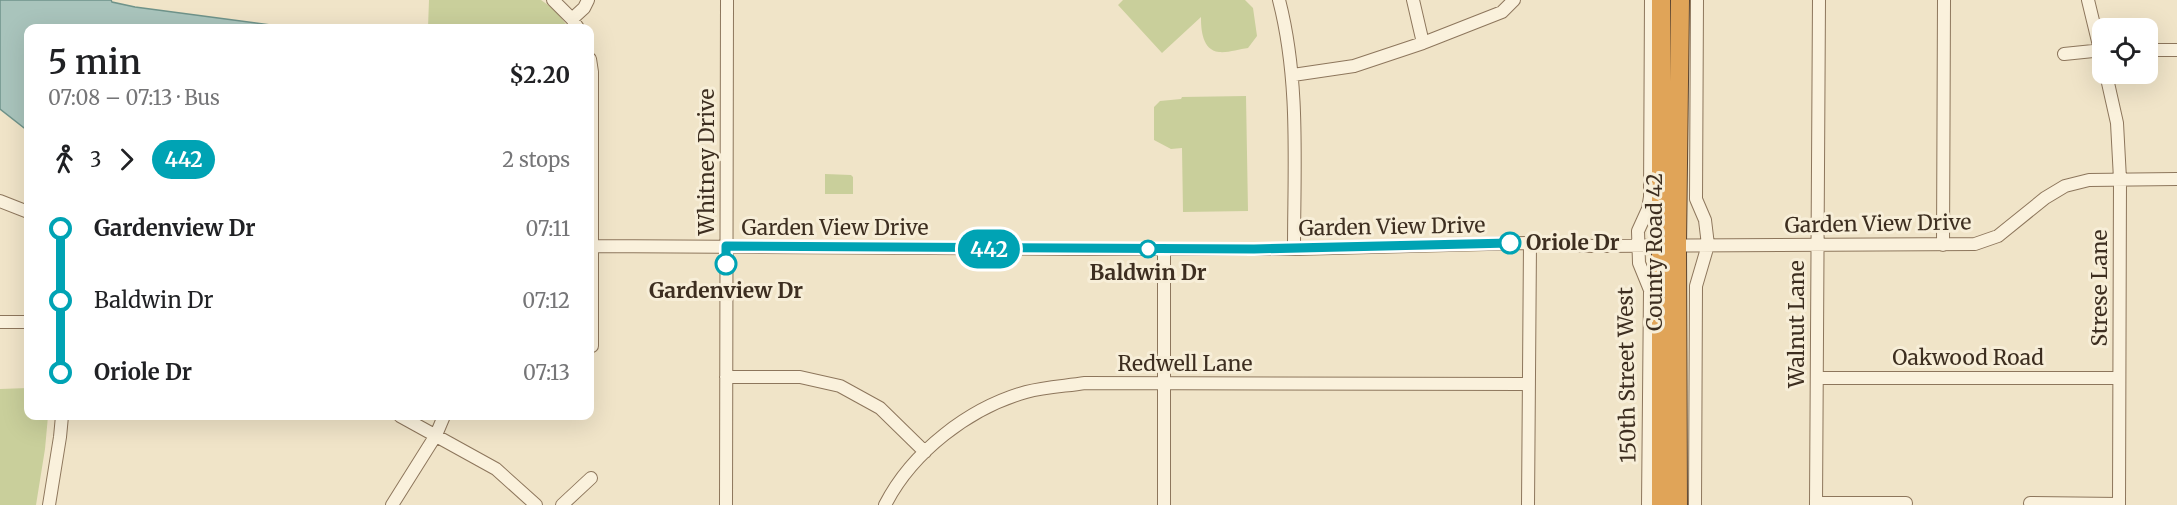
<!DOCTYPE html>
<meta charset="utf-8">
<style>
:root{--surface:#fff;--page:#f6f6f6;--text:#202124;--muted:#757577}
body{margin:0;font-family:Merriweather,serif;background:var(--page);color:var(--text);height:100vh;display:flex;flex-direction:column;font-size:22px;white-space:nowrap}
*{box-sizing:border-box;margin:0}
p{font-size:20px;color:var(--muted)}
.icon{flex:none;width:33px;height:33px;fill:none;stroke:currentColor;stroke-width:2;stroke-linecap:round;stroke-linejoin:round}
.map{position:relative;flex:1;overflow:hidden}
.side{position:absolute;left:24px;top:24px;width:570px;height:396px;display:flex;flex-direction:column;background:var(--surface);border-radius:12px;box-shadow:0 6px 24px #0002}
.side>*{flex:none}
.badge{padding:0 12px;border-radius:20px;font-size:21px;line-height:39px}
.buttons{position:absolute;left:2092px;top:18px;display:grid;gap:12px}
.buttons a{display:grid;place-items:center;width:66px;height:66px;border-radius:12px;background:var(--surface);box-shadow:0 6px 24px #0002;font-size:30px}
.map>.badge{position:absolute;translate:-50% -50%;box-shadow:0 0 0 3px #fff}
.legs{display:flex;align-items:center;gap:9px;height:66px;padding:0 24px;font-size:20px}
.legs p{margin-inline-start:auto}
.head{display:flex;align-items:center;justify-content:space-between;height:102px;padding:0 24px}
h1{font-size:33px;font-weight:600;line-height:45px}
ul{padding:0 24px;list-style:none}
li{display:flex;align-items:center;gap:21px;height:72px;font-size:22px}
li i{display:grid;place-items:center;width:9px;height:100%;margin:0 8px;background:currentColor}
li i::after{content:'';width:15px;height:15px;margin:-8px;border:4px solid;border-radius:50%;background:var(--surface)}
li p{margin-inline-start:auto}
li:first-child i{background:linear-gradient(#0000 50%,currentColor 0)}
li:last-child i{background:linear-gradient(currentColor 50%,#0000 0)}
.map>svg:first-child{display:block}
.green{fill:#c9cf9b}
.water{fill:#a9c4bc;stroke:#6f938a;stroke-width:1.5}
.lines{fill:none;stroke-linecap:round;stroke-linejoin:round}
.minor-casing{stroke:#8d765c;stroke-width:14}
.highway-casing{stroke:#5b4430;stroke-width:20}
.minor{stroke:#faf1dc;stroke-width:12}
.highway{stroke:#e0a458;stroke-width:18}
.line-1-casing{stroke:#fff;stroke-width:14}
.line-1{stroke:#00a3b4;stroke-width:9}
.stop-1-dot{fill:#fff;stroke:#00a3b4;stroke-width:3}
.labels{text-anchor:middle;stroke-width:6;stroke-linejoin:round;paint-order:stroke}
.street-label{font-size:21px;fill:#3d2e20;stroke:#f7eed8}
.stop-label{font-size:21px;font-weight:bold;fill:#3d2e20;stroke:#f7eed8}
</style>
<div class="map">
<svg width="2177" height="505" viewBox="0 0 2177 505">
<rect width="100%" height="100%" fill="#f0e4c8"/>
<path class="green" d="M 429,0 L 541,0 L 555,10 L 569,28 L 428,28 Z
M 1123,0 L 1245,0 L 1253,8 L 1257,36 L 1248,48 C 1239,49 1228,53 1219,52 C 1202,50 1201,29 1201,17 L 1162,53 L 1118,5 Z
M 1246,96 L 1248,211 L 1183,212 L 1182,148 L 1171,149 L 1154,140 L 1154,107 L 1160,101 L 1181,99 L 1182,97 Z
M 825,174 L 851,175 L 853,177 L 853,194 L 825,194 Z
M 28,388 L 28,416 L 48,416 L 45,449 L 36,505 L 0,505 L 0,389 Z"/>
<path class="water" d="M 0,0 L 111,0 L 112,2 L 135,7 L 293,28 L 28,28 L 28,131 L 0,109 Z"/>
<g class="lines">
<defs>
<path id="minor" d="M 553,0 L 572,19 L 578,28
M 1279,0 C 1300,81 1294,166 1294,249
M 1413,0 L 1423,43
M 2088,0 L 2103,62
M 572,19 L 584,8 L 588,0
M 2148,50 L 2177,50
M 2064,54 L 2103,50
M 590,59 L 592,72 L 592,346
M 2106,74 L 2117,123 L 2120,179 L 2119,505
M 1293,75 L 1354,66 L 1423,43 L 1502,12 L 1514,0
M 0,201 L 28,212
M 1943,245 L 1944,0
M 590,246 L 1092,249 L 1294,249 L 1530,243 L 1593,246 L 1975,244 L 1998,236 L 2045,198 L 2065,186 L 2089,180 L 2177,179
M 1164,249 L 1164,505
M 0,322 L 28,322
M 726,377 L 800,377 L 840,386 L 880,408 L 925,452
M 1817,378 L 2119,378
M 400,416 L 496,469 L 536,505
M 1816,503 L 1906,503
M 2030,503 L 2119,504
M 49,505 L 60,437 L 62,416
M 392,505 L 436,435 L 444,416
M 562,505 L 591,478
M 726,505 L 727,0
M 885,505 C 912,452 969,408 1026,392 C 1045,387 1066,386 1085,383 L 1529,384
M 1528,505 L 1530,243
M 1648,505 L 1650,290 L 1639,263 L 1638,231 L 1648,209 L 1650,197 L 1651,0
M 1695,505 L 1696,286 L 1708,245 L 1705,220 L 1696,199 L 1697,0
M 1816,505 L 1819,0"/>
<path id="highway" d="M 1661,505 L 1661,0
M 1678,505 L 1677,245 L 1680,0"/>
</defs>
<use href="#minor" class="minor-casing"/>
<use href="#highway" class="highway-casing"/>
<use href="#minor" class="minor"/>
<use href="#highway" class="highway"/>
</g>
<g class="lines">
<defs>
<path id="line-1" d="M 726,264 L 726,246 L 1254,249 L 1510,243"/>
</defs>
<use href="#line-1" class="line-1-casing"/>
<use href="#line-1" class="line-1"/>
</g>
<g class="stop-1-dot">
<circle cx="1510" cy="243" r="10"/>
<circle cx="1148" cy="249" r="8"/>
<circle cx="726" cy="264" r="10"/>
</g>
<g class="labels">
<g class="street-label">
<text transform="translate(707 162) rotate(-90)" y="7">Whitney Drive</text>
<text transform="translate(1878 224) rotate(-1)" y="7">Garden View Drive</text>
<text transform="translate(1392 227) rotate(-1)" y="7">Garden View Drive</text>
<text x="835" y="235">Garden View Drive</text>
<text transform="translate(1655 252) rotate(-90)" y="7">County Road 42</text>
<text transform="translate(2100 288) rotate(-90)" y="7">Strese Lane</text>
<text transform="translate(1797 324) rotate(-90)" y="7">Walnut Lane</text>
<text x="1968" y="365">Oakwood Road</text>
<text x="1185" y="371">Redwell Lane</text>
<text transform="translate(1627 375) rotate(-91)" y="7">150th Street West</text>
</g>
<g class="stop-label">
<text x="1526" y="250" text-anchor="start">Oriole Dr</text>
<text x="1148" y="280">Baldwin Dr</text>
<text x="726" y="298">Gardenview Dr</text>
</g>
</g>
</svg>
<div class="buttons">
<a><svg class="icon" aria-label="locate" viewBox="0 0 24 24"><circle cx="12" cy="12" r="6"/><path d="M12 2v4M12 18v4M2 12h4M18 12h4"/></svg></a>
</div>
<b class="badge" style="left:989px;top:249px;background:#00a3b4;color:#fff">442</b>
<section class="side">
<div class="head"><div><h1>5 min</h1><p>07:08 – 07:13 · Bus</p></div><b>$2.20</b></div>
<div class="legs"><svg class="icon" aria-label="walk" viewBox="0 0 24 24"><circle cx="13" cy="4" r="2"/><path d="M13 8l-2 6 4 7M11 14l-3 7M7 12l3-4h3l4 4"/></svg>3<svg class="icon" aria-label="forward" viewBox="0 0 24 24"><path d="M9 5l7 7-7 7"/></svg><b class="badge" style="background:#00a3b4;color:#fff">442</b><p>2 stops</p></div>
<ul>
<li><i style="color:#00a3b4"></i><b>Gardenview Dr</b><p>07:11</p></li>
<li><i style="color:#00a3b4"></i><span>Baldwin Dr</span><p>07:12</p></li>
<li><i style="color:#00a3b4"></i><b>Oriole Dr</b><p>07:13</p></li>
</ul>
</section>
</div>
